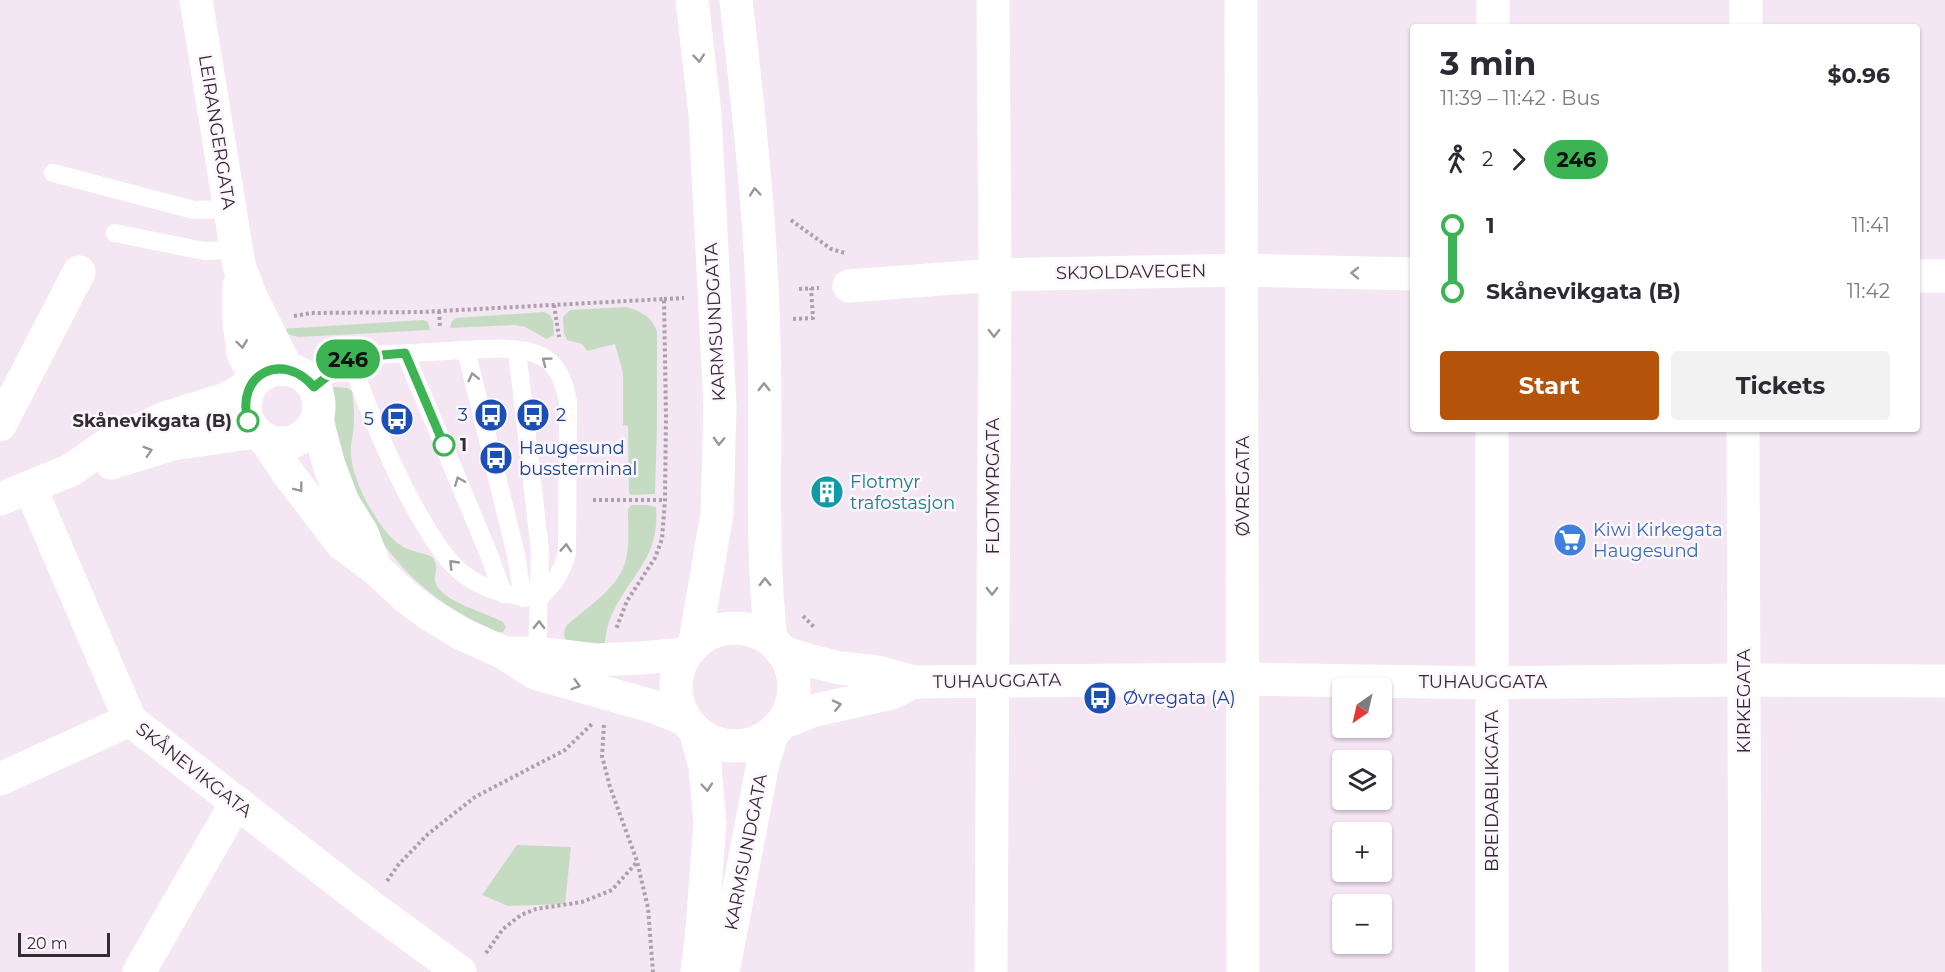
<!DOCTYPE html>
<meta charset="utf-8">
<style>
:root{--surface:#fff;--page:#f2f2f3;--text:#2b2b33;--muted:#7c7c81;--accent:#b45309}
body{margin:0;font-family:Montserrat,sans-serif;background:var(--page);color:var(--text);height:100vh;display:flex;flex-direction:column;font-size:22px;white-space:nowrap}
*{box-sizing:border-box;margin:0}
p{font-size:20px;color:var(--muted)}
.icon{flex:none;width:33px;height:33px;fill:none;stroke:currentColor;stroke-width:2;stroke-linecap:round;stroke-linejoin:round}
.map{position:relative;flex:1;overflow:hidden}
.details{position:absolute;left:1410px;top:24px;width:510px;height:408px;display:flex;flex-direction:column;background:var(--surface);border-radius:6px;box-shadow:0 2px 4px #0004}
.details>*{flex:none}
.badge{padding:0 12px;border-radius:20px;font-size:21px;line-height:39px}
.needle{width:39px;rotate:214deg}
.fabs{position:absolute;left:1332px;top:678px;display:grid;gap:12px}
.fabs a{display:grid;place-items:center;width:60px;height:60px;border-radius:6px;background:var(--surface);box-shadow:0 2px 4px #0004;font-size:30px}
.scale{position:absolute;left:18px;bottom:15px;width:92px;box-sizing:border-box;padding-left:6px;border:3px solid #322d32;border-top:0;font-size:16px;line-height:21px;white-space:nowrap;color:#322d32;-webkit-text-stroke:4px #fef6fd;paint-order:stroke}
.map>.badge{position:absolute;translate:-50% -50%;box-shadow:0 0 0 3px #fff}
.legs{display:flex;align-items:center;gap:9px;height:66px;padding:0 30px;font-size:20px}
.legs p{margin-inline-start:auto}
.summary{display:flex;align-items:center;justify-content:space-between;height:102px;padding:0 30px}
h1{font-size:33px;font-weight:700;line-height:45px}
.cta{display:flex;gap:12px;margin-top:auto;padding:12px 30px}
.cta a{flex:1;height:69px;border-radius:6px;background:var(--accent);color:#fff;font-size:24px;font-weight:700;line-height:69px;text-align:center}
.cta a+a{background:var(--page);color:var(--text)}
ul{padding:0 30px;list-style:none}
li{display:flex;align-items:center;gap:21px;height:66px;font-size:22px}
li i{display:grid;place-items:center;width:9px;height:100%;margin:0 8px;background:currentColor}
li i::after{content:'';width:15px;height:15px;margin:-8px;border:4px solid;border-radius:50%;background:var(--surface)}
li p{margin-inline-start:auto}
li:first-child i{background:linear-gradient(#0000 50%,currentColor 0)}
li:last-child i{background:linear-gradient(currentColor 50%,#0000 0)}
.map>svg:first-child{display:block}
.green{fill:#c6dcc2}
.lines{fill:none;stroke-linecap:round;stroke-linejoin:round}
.path{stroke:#aca1ab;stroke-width:4;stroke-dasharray:3 3;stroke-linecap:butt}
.service{stroke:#fff;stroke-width:18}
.minor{stroke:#fff;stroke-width:33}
.tertiary{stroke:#fff;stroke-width:33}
.secondary{stroke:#fff;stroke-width:33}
.primary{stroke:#fff;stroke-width:33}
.oneway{stroke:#989698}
.line-1-casing{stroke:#fff;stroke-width:14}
.line-1{stroke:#3cb454;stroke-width:9}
.stop-1-dot{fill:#fff;stroke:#3cb454;stroke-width:3}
.labels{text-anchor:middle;stroke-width:5;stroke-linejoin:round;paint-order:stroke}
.street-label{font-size:18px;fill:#322d32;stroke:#fef6fd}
.transit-label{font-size:18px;fill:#164399;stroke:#fef6fd;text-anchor:start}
.stop-label{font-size:18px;font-weight:bold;fill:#322d32;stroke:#fef6fd;text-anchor:end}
.culture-label{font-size:18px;fill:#0d838f;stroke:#fef6fd;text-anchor:start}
.shop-label{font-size:18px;fill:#366cbe;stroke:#fef6fd;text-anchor:start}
</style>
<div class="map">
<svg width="1945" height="972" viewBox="0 0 1945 972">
<rect width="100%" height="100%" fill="#f4e6f3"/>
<path class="green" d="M 626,307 C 641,311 651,316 657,331 L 657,427 L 655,494 L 631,495 L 629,493 L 628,426 L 623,425 L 623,373 L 615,344 L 587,351 L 582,344 L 567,340 L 564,333 L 563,317 L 570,310 Z
M 544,312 L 550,315 L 553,321 L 554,335 L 547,339 L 525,327 L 516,325 L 450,328 L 452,321 L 456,318 Z
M 423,320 L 428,322 L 430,330 L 298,337 L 288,334 L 281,329 Z
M 334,387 L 347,388 L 352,391 C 354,405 355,419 353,433 C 352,440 350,448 351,456 C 353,482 379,532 402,546 C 411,552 422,552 432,557 C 441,569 432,574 436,584 C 443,602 487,613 503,622 L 506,627 L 503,632 C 489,634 473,620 462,614 C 381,569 335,481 332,390 Z
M 631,505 L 648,505 L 656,507 C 660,556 633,572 613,612 C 607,623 606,636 604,648 L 568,643 C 563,637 563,632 567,625 C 587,607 617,589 625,563 C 630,547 628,527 628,510 Z
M 517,845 L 571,847 L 565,904 L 508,906 L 482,895 Z"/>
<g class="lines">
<path class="path" d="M 791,220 L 831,249 L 845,253
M 799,289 L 819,288
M 664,299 L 684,298
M 554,305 L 559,337
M 439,311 L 440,328
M 294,316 L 311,313 L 422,312 L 664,299 L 666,417 L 665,500 L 662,539 L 655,558 L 627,601 L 616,629
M 793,319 L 813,318 L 811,288
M 593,500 L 665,500
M 803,616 L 814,627
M 604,725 L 602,756 L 610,787 L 637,861 L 648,908 L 653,972
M 387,881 L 399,864 L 428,834 L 475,797 L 565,750 L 593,723
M 486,953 L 503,929 L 521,915 L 536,909 L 582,902 L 612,890 L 637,862"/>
<path class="service" d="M 53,173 L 194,210 L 230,209
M 115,233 L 204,251 L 237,250
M 466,350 L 516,555 L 523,598
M 517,350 L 540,551 L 537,659
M 405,353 L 490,557 L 503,594
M 314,387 L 350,358 L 366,355 C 398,354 431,352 463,350 C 488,349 517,345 541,356 C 558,364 565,384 568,402 L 567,553 C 562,572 554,584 539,598 C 511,597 485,591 462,573 C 445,559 434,540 423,522 C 392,470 370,415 350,358"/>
<path class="minor" d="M 196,0 L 239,265 L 250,295 L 287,369
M 1241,0 L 1243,972
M 1493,27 L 1493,0
M 1746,27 L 1746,0
M 239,285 L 239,321 L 243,353 L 256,379
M 849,286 L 995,275 L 993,0
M 0,425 L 79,272
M 1743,429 L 1745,972
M 30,487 L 130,720 L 370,906 L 460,972
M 0,779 L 130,720
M 139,972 L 236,803
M 1492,972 L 1492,429"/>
<path class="tertiary" d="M 1917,276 L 1945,276
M 991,972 L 995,275 L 1242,270 L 1413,274"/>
<path class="secondary" d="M245 406a37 37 0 1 1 74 0a37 37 0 1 1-74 0Z
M 317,421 L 329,465 L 343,502 L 362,533 L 375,567
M 266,440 L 287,472 L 342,544 L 376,569 L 406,597 L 429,614 L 460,633 L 504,653 L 535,673 L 655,707 L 686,720
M 111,463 L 173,444 L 255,432
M 0,499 L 71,470 L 104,447 L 165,418 L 226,399 L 251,385
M 782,652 L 811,661 L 840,668 L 877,672 L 913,682 L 1243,679 L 1492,683 L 1743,680 L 1945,681
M 511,653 L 538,653 L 595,660 L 642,658 L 685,654
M 782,723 L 812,711 L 892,693 L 913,682"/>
<path class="primary" d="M 692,0 L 705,114 L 720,407 L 717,514 L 695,642
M 736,0 C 749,114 762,230 764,345 C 767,443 760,542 771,640
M676 687a59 59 0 1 1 118 0a59 59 0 1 1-118 0Z
M 695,730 L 705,766 L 710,823 L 701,941 L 697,972
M 723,972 L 763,763 L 773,732"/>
</g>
<defs><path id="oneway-chevron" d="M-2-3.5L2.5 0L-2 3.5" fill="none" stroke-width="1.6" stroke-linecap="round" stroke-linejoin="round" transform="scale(1.5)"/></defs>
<g class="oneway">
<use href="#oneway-chevron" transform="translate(699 58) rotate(84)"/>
<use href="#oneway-chevron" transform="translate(755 192) rotate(-95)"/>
<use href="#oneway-chevron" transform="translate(1355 273) rotate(-179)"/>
<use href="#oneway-chevron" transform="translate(994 333) rotate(90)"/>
<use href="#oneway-chevron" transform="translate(242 344) rotate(82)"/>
<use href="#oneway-chevron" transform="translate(546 361) rotate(-143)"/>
<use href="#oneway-chevron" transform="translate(473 377) rotate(-104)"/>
<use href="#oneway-chevron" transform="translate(764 387) rotate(-90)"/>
<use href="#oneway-chevron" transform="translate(719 441) rotate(92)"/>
<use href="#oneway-chevron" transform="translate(148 451) rotate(-18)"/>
<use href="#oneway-chevron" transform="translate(459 481) rotate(-112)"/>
<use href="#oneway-chevron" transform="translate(299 488) rotate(52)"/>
<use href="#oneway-chevron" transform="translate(566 548) rotate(-86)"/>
<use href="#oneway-chevron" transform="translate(453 564) rotate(-134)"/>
<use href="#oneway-chevron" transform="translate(765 582) rotate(-91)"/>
<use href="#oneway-chevron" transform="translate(992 591) rotate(90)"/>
<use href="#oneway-chevron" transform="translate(539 625) rotate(-89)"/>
<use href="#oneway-chevron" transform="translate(576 685) rotate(16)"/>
<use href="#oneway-chevron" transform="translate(837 705) rotate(-13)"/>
<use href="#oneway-chevron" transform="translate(707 787) rotate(85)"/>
</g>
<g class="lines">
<defs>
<path id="line-1" d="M 248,421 C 235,374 283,350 314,387 L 350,358 L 405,353 L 444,445"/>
</defs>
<use href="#line-1" class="line-1-casing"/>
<use href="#line-1" class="line-1"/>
</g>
<defs>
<symbol id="bus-disc" viewBox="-11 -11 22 22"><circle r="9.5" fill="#1a4fb4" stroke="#fef6fd"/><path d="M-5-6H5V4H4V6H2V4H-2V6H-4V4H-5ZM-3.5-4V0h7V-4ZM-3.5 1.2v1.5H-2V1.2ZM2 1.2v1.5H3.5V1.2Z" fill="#fff"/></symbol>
<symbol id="building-disc" viewBox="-11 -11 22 22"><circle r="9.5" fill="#0f9aa8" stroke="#fef6fd"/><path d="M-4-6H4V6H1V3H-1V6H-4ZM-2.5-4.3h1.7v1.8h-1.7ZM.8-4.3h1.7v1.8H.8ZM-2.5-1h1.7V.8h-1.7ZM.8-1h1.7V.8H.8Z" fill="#fff"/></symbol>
<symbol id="supermarket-disc" viewBox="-11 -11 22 22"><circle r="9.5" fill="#3f7fe0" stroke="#fef6fd"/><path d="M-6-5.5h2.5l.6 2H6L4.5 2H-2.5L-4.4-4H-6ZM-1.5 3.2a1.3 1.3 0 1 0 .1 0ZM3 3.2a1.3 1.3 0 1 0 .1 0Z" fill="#fff"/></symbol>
</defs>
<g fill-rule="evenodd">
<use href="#bus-disc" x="472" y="396" width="38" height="38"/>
<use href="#bus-disc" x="514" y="396" width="38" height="38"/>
<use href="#bus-disc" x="378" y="400" width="38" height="38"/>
<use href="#bus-disc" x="477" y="439" width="38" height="38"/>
<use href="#building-disc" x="808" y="473" width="38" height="38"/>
<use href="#supermarket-disc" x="1551" y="521" width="38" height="38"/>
<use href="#bus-disc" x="1081" y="679" width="38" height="38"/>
</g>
<g class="stop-1-dot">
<circle cx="248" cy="421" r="10"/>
<circle cx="444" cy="445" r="10"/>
</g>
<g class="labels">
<g class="street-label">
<text transform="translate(217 132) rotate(81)" y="6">LEIRANGERGATA</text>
<text transform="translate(1131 272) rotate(-1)" y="6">SKJOLDAVEGEN</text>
<text transform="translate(715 322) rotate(-93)" y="6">KARMSUNDGATA</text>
<text transform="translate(993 486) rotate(-90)" y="6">FLOTMYRGATA</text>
<text transform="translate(1243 486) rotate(-90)" y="6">ØVREGATA</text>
<text transform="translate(997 681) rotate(-1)" y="6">TUHAUGGATA</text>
<text x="1483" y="688">TUHAUGGATA</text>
<text transform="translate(1744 701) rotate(-90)" y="6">KIRKEGATA</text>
<text transform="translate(194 770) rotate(38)" y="6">SKÅNEVIKGATA</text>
<text transform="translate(1492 791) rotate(-90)" y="6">BREIDABLIKGATA</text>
<text transform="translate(746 852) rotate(-79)" y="6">KARMSUNDGATA</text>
</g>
<g class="transit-label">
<text x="468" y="421" text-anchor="end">3</text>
<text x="556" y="421">2</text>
<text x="374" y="425" text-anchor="end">5</text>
<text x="519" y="454">Haugesund<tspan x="519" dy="21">bussterminal</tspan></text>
<text x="1123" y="704">Øvregata (A)</text>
</g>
<g class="stop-label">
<text x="232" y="427">Skånevikgata (B)</text>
<text x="460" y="451" text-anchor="start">1</text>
</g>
<g class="culture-label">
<text x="850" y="488">Flotmyr<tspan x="850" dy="21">trafostasjon</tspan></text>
</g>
<g class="shop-label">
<text x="1593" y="536">Kiwi Kirkegata<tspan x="1593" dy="21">Haugesund</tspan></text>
</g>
</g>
</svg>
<div class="fabs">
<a><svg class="needle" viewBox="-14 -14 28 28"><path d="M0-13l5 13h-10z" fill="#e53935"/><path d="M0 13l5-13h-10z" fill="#7c7c81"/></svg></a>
<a><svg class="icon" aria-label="layers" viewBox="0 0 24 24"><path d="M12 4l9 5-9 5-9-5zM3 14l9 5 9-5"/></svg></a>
<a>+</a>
<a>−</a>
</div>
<div class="scale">20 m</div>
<b class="badge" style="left:348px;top:359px;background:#3cb454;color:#111">246</b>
<section class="details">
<div class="summary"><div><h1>3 min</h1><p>11:39 – 11:42 · Bus</p></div><b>$0.96</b></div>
<div class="legs"><svg class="icon" aria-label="walk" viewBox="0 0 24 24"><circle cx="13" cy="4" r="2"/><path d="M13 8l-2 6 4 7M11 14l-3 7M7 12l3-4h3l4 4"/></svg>2<svg class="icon" aria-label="forward" viewBox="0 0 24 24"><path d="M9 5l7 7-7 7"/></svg><b class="badge" style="background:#3cb454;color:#111">246</b></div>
<ul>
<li><i style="color:#3cb454"></i><b>1</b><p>11:41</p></li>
<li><i style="color:#3cb454"></i><b>Skånevikgata (B)</b><p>11:42</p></li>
</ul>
<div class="cta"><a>Start</a><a>Tickets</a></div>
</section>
</div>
